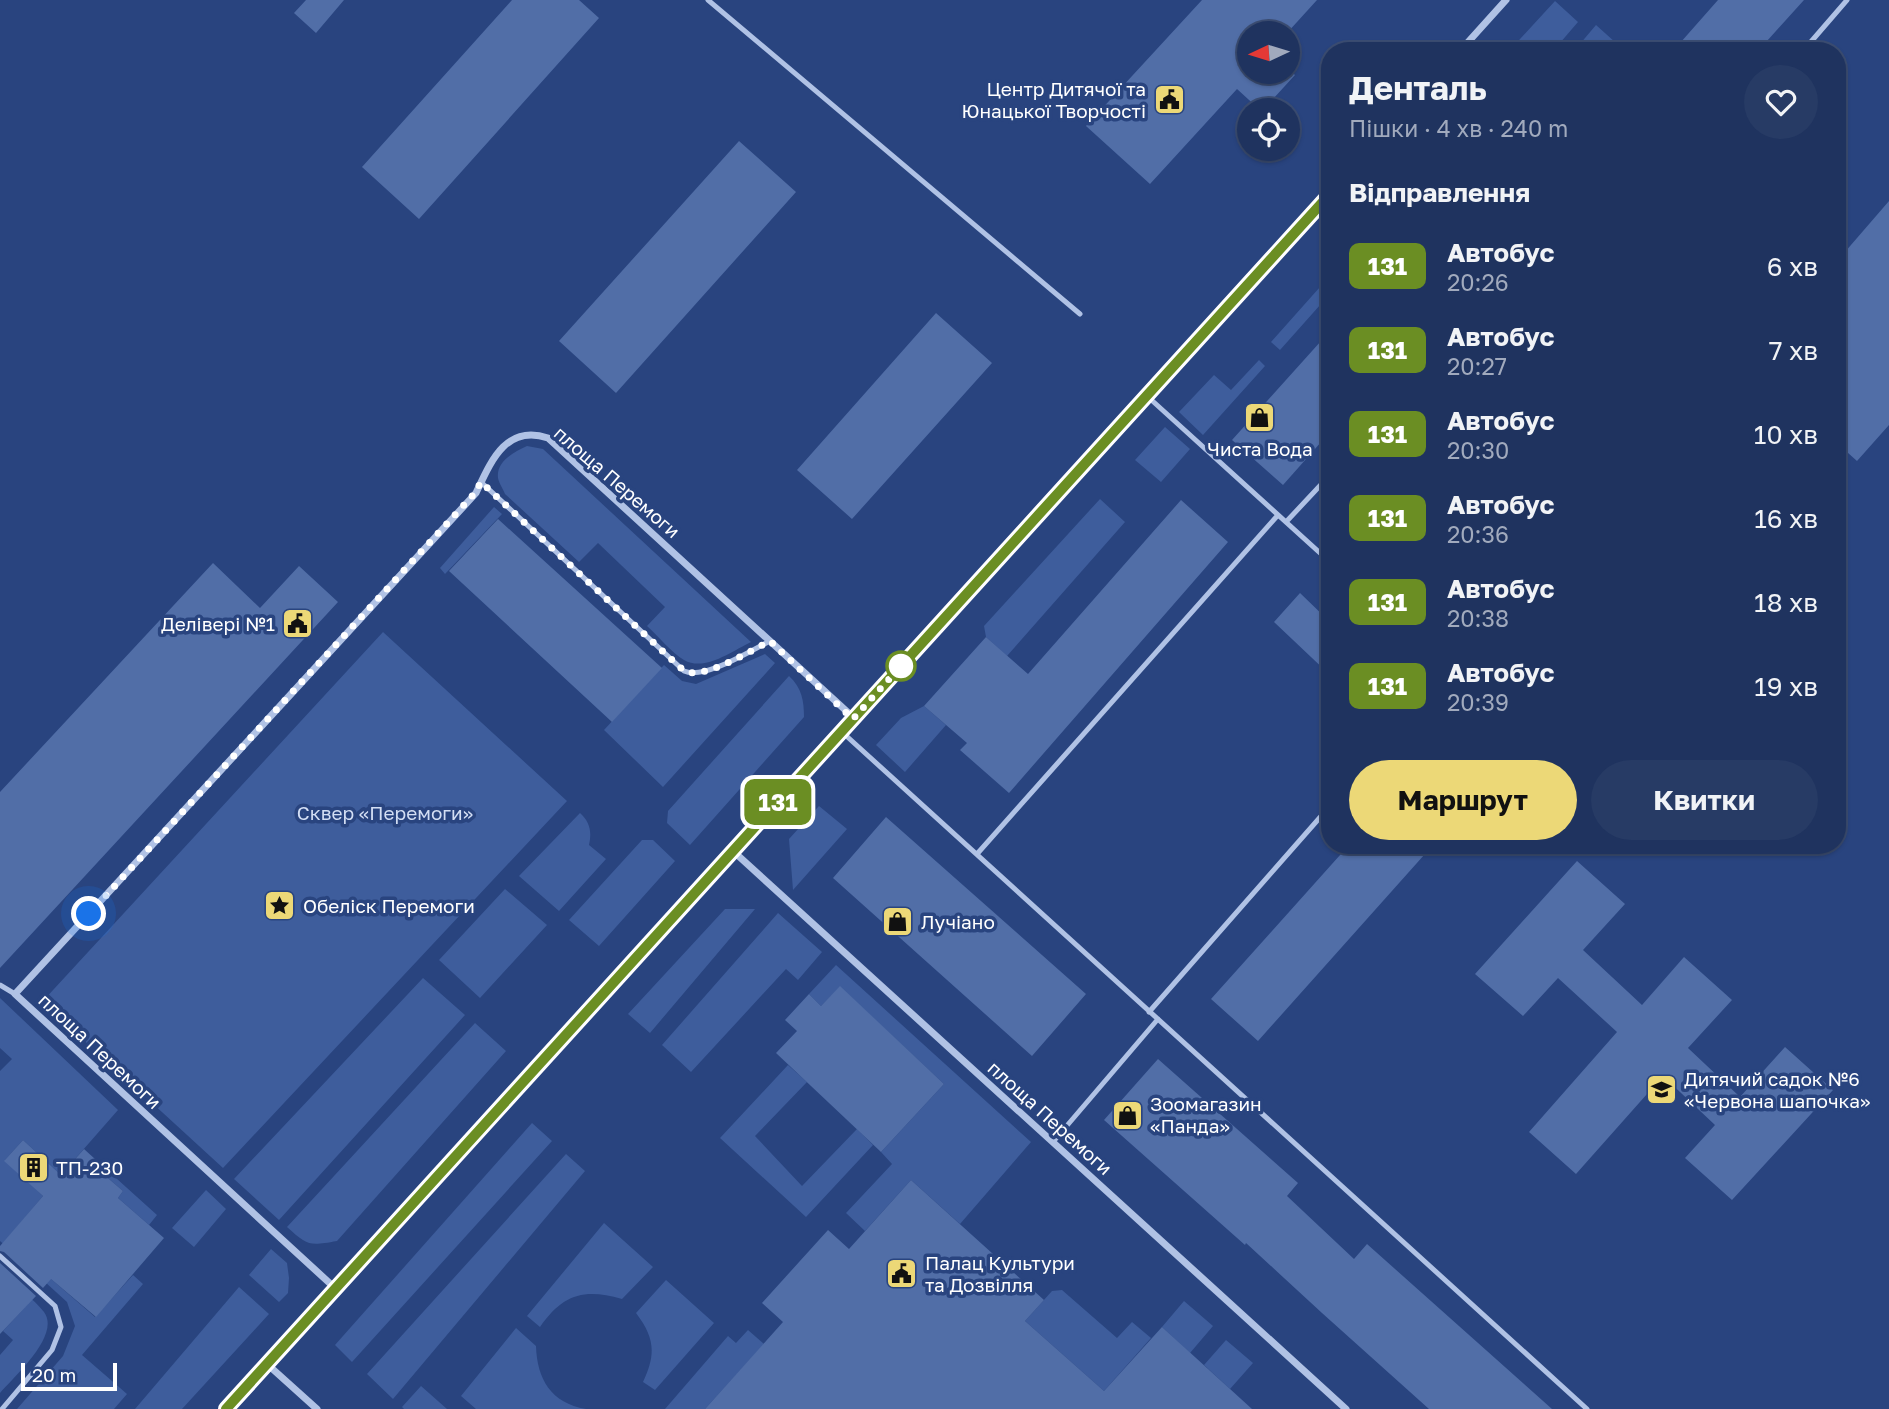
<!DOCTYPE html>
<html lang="uk">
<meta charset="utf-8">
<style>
:root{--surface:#1f335f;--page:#273b65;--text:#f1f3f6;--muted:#a1aabd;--line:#3c4e74;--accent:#ecd877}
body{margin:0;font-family:"Golos Text",sans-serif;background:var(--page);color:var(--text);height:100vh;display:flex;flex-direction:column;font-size:26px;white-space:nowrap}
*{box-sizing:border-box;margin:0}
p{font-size:23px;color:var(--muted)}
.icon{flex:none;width:38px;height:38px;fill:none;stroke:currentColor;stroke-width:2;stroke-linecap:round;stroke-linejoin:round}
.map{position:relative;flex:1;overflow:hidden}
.side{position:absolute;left:1321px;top:42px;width:525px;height:812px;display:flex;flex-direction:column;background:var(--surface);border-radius:28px;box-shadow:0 2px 5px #0004,0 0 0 2px var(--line)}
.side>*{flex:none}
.badge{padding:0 14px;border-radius:10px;font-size:24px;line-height:46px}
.needle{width:46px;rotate:266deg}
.fabs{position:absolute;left:1237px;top:21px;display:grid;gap:14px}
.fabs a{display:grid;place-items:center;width:63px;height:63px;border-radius:50%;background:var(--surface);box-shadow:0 2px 5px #0004,0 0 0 2px var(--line);font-size:35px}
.scale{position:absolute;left:21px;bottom:18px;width:96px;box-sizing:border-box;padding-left:7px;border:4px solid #fff;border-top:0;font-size:19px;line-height:24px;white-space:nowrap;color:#fff;-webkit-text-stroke:5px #29447f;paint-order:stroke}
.you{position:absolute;width:35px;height:35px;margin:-18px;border:5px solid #fff;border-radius:50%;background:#1a73e8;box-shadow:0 0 0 10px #1a73e833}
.map>.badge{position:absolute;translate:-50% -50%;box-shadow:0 0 0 4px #fff}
h2{padding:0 28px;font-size:26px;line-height:63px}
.round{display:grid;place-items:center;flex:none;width:74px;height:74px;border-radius:37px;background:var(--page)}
.headline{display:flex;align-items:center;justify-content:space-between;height:119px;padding:0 28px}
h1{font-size:33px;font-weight:700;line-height:52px}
.button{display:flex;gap:14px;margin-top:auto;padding:14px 28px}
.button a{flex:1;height:80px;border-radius:42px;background:var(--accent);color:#111;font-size:28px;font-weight:700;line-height:80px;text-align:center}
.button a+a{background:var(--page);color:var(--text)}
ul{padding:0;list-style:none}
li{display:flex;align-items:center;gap:21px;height:84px;padding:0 28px}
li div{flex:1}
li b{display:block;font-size:26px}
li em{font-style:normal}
li .badge{min-width:77px;font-weight:700;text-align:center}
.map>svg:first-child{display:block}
.green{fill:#3e5d9c}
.building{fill:#516ea7}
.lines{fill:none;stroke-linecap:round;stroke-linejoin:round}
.lane{stroke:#b0c2e5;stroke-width:5}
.street{stroke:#b0c2e5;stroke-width:7}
.line-casing{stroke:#fff;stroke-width:16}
.line{stroke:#6b8e23;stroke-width:10}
.walk{stroke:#fff;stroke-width:7;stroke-dasharray:0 12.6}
.stop-dot{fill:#fff;stroke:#6b8e23;stroke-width:3.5}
.labels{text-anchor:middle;stroke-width:7;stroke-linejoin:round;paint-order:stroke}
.poi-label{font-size:19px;fill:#fff;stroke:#29447f;text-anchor:start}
.street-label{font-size:19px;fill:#fff;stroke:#29447f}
.park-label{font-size:19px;fill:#d3def4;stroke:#29447f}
</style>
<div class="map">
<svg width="1889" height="1409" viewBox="0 0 1889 1409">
<rect width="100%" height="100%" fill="#29447f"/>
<path class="green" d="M 1555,1 L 1578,22 L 1553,51 L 1509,51 Z
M 1596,25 L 1625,51 L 1574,51 Z
M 1320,287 L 1329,295 L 1280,350 L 1271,342 Z
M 1259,360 L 1265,366 L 1203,435 L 1179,412 L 1214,375 L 1231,390 Z
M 1165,427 L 1190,449 L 1161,482 L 1135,460 Z
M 527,446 L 543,449 L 751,642 C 732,651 705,672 684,660 C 672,653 658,636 647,626 L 665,607 L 598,543 L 579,562 L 505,494 C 503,489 499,483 498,478 C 496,461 514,452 527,446 Z
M 1100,499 L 1125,522 L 1007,656 L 986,637 L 984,626 Z
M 494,507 L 502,514 L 445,574 L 440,568 Z
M 383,632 L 567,801 L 223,1168 L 42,1002 Z
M 765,654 L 775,663 L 663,787 L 604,730 L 664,665 L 682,681 L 696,684 Z
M 789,676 C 802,688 804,701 804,717 L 690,845 L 667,823 L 668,811 Z
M 924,706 L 946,725 L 905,772 L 876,745 L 901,718 Z
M 819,806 L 847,829 L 793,890 L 789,839 Z
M 580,813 C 590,822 592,832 589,845 L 606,859 L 559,911 L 519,876 Z
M 642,840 L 653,840 L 675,861 L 599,946 L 569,920 Z
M 505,889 L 547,925 L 480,998 L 439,960 Z
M 725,909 L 755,909 L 650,1033 L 628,1014 Z
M 778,913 L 822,952 L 798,980 L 786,969 L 691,1072 L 662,1045 Z
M 836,965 L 1031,1142 L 960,1224 L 911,1180 L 865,1231 L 846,1213 L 892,1164 L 881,1152 L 944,1084 L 840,987 L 821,1006 L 809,994 Z
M 423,978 L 465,1015 L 279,1220 L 234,1179 Z
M 0,998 L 118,1110 L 61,1175 L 23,1140 L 5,1160 L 43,1196 L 6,1240 L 95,1317 L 133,1275 L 143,1284 L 82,1355 L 127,1394 L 114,1409 L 17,1409 L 63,1356 L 75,1326 L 67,1302 L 0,1241 L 0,1071 L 12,1059 L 0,1048 Z
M 475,1023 L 506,1051 L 337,1241 C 309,1246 308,1246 287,1227 Z
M 788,1065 L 807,1082 L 755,1136 L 802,1186 L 857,1129 L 873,1145 L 806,1217 L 720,1138 Z
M 532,1123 L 552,1141 L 352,1362 L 335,1345 Z
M 566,1154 L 585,1171 L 393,1399 L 367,1374 Z
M 106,1169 L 157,1215 L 149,1225 L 118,1198 L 123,1191 L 102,1173 Z
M 206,1190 L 226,1209 L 194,1247 L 172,1228 Z
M 604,1223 L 653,1267 L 622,1299 C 584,1288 563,1294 540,1327 L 527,1316 Z
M 271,1249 L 287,1263 L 289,1278 L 288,1293 L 279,1302 L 249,1275 Z
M 0,1271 C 12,1282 35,1300 44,1312 C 61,1335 15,1376 0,1393 L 0,1355 L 13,1340 L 3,1331 L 28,1304 Z
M 666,1280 L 714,1323 L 655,1390 L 643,1382 C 656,1354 655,1338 636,1313 Z
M 239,1287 L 269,1314 L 182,1409 L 135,1409 Z
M 1062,1290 L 1117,1338 L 1132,1322 L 1151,1338 L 1104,1391 L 1025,1321 L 1052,1291 Z
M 1184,1301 L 1213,1326 L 1190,1353 L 1162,1327 Z
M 516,1328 L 536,1346 C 537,1379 551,1403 586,1409 L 476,1409 L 461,1396 Z
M 748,1330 L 764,1344 L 705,1409 L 665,1409 L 728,1336 L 736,1343 Z
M 1226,1340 L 1253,1363 L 1230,1389 L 1204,1365 Z
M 421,1386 L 447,1409 L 404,1409 L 402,1407 Z"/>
<path class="building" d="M 306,0 L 344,0 L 316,33 L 294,13 Z
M 512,0 L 579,0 L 599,18 L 419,219 L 362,167 Z
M 1202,0 L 1317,0 L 1287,33 L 1250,33 L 1250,72 L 1288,72 L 1288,69 L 1295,75 L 1263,110 L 1260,110 L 1237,89 L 1150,184 L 1086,126 Z
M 1718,0 L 1804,0 L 1758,51 L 1673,51 Z
M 739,141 L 796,192 L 616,393 L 559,341 Z
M 1889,201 L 1889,425 L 1857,461 L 1838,444 L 1838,260 Z
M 936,313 L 992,363 L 852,519 L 797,470 Z
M 1330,331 L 1330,432 L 1283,485 L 1232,440 Z
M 1181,500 L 1228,542 L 1009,793 L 960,750 L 967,743 L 924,706 L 986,637 L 1028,674 Z
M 498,519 L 662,668 L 612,722 L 449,571 Z
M 213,563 L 260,608 L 299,566 L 338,602 L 0,968 L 0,792 Z
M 1300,593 L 1330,622 L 1330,675 L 1274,622 Z
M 886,817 L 1086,994 L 1032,1056 L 833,878 Z
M 1349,845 L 1433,845 L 1258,1041 L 1211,999 Z
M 1577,861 L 1625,904 L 1583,950 L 1642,1005 L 1684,957 L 1732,1000 L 1688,1048 L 1740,1097 L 1785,1047 L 1833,1090 L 1732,1200 L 1685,1158 L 1715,1125 L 1663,1076 L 1576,1174 L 1529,1132 L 1617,1032 L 1558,978 L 1523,1016 L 1475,974 Z
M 840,986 L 944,1084 L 881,1152 L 776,1053 L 797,1031 L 785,1020 L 809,994 L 821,1006 Z
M 1158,1059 L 1298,1183 L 1287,1196 L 1354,1259 L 1367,1244 L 1552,1409 L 1429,1409 L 1322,1313 L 1246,1243 L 1245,1245 L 1104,1120 Z
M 23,1140 L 61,1175 L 84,1149 L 106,1169 L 102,1173 L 123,1191 L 118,1198 L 164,1238 L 96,1317 L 51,1279 L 43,1288 L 4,1252 L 0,1251 L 0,1246 L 43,1196 L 4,1161 Z
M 911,1180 L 1044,1300 L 1025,1321 L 1104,1391 L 1162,1327 L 1252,1409 L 705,1409 L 783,1322 L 762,1303 L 828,1230 L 849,1249 Z
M 0,1263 L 36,1296 L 0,1334 Z"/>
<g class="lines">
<path class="lane" d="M 708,0 L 1080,314
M 1803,51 L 1847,0
M 1147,396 L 1330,562
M 481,482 L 684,671 C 704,680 750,651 770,641
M 1286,522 L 1330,475
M 842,732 L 1587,1409
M 977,854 L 1278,515
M 0,985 L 15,994
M 1149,1012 L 1330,806
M 1053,1142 L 1158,1019
M 0,1256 L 55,1306 L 61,1327 L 52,1350 L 2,1409"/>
<path class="street" d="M 1460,51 L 1506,0
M 733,851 L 1346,1409
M 336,1289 L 15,994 L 476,493 C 491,461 506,424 548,438 L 854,718
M 267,1364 L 317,1409
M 226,1409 L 1330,194"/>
</g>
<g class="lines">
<defs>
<path id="line" d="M 226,1409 L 1330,194"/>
</defs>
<use href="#line" class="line-casing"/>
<use href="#line" class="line"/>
<path class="walk" d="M 89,914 L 475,493 L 481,482 L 684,671 C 704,680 750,651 770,641 L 853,719 L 908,658 L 901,666"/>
</g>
<defs>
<symbol id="civic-square" viewBox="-11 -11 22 22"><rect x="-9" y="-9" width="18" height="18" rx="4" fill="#ecd877" stroke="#29447f"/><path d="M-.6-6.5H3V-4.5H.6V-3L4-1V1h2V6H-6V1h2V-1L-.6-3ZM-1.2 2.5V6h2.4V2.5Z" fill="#111"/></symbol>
<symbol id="shop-square" viewBox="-11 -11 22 22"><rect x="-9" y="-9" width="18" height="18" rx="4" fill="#ecd877" stroke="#29447f"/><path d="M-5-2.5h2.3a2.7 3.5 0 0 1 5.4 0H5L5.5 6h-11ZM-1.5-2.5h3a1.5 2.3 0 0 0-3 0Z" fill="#111"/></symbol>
<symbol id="sight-square" viewBox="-11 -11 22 22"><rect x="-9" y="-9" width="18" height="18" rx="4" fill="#ecd877" stroke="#29447f"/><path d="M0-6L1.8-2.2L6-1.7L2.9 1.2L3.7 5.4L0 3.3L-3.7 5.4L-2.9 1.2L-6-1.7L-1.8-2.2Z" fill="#111"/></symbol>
<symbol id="school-square" viewBox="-11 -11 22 22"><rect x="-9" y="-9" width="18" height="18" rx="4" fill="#ecd877" stroke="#29447f"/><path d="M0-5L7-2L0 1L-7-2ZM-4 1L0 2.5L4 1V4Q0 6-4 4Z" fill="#111"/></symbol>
<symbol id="building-square" viewBox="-11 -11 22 22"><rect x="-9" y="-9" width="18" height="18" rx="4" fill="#ecd877" stroke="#29447f"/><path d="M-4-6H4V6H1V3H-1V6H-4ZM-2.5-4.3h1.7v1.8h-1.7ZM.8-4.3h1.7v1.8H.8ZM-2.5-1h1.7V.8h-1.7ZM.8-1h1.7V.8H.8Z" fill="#111"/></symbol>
</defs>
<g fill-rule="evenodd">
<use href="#civic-square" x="1152" y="82" width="35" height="35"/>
<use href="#shop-square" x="1242" y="400" width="35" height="35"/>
<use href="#civic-square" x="280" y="606" width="35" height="35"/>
<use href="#sight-square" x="262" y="888" width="35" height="35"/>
<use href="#shop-square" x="880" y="904" width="35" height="35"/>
<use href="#school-square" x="1644" y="1072" width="35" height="35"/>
<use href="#shop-square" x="1110" y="1098" width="35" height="35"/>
<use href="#building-square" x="16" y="1150" width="35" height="35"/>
<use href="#civic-square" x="884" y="1256" width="35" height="35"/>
</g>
<circle class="stop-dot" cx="901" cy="666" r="14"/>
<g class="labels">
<g class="poi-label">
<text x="1146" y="96" text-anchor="end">Центр Дитячої та<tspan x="1146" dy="22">Юнацької Творчості</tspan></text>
<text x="1260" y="456" text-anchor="middle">Чиста Вода</text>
<text x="275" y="631" text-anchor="end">Делівері №1</text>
<text x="303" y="913">Обеліск Перемоги</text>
<text x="921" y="929">Лучіано</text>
<text x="1684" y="1086">Дитячий садок №6<tspan x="1684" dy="22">«Червона шапочка»</tspan></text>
<text x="1150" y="1111">Зоомагазин<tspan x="1150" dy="22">«Панда»</tspan></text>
<text x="56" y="1175">ТП-230</text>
<text x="925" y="1270">Палац Культури<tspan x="925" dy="22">та Дозвілля</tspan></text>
</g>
<g class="street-label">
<text transform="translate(617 482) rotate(41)" y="7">площа Перемоги</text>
<text transform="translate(100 1051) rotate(43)" y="7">площа Перемоги</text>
<text transform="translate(1050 1118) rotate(42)" y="7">площа Перемоги</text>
</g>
<g class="park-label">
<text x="385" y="820">Сквер «Перемоги»</text>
</g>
</g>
</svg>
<div class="fabs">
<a><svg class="needle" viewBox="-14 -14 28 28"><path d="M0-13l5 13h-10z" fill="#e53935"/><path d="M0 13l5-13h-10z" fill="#a1aabd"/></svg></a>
<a><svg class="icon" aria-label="locate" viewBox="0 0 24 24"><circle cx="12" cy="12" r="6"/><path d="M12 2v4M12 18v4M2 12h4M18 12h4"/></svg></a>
</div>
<div class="scale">20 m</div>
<div class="you" style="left:89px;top:914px"></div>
<b class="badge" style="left:778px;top:802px;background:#6b8e23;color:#fff">131</b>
<section class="side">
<div class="headline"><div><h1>Денталь</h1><p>Пішки · 4 хв · 240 m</p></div><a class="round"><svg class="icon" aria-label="heart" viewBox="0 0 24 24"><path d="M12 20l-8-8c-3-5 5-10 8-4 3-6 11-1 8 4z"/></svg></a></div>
<h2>Відправлення</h2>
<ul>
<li><span class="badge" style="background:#6b8e23;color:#fff">131</span><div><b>Автобус</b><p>20:26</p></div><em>6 хв</em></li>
<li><span class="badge" style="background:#6b8e23;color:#fff">131</span><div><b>Автобус</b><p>20:27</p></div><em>7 хв</em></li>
<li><span class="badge" style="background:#6b8e23;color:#fff">131</span><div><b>Автобус</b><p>20:30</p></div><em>10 хв</em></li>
<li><span class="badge" style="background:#6b8e23;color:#fff">131</span><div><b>Автобус</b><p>20:36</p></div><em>16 хв</em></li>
<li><span class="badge" style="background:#6b8e23;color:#fff">131</span><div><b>Автобус</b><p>20:38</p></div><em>18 хв</em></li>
<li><span class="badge" style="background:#6b8e23;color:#fff">131</span><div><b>Автобус</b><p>20:39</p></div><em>19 хв</em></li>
</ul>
<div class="button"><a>Маршрут</a><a>Квитки</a></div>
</section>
</div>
